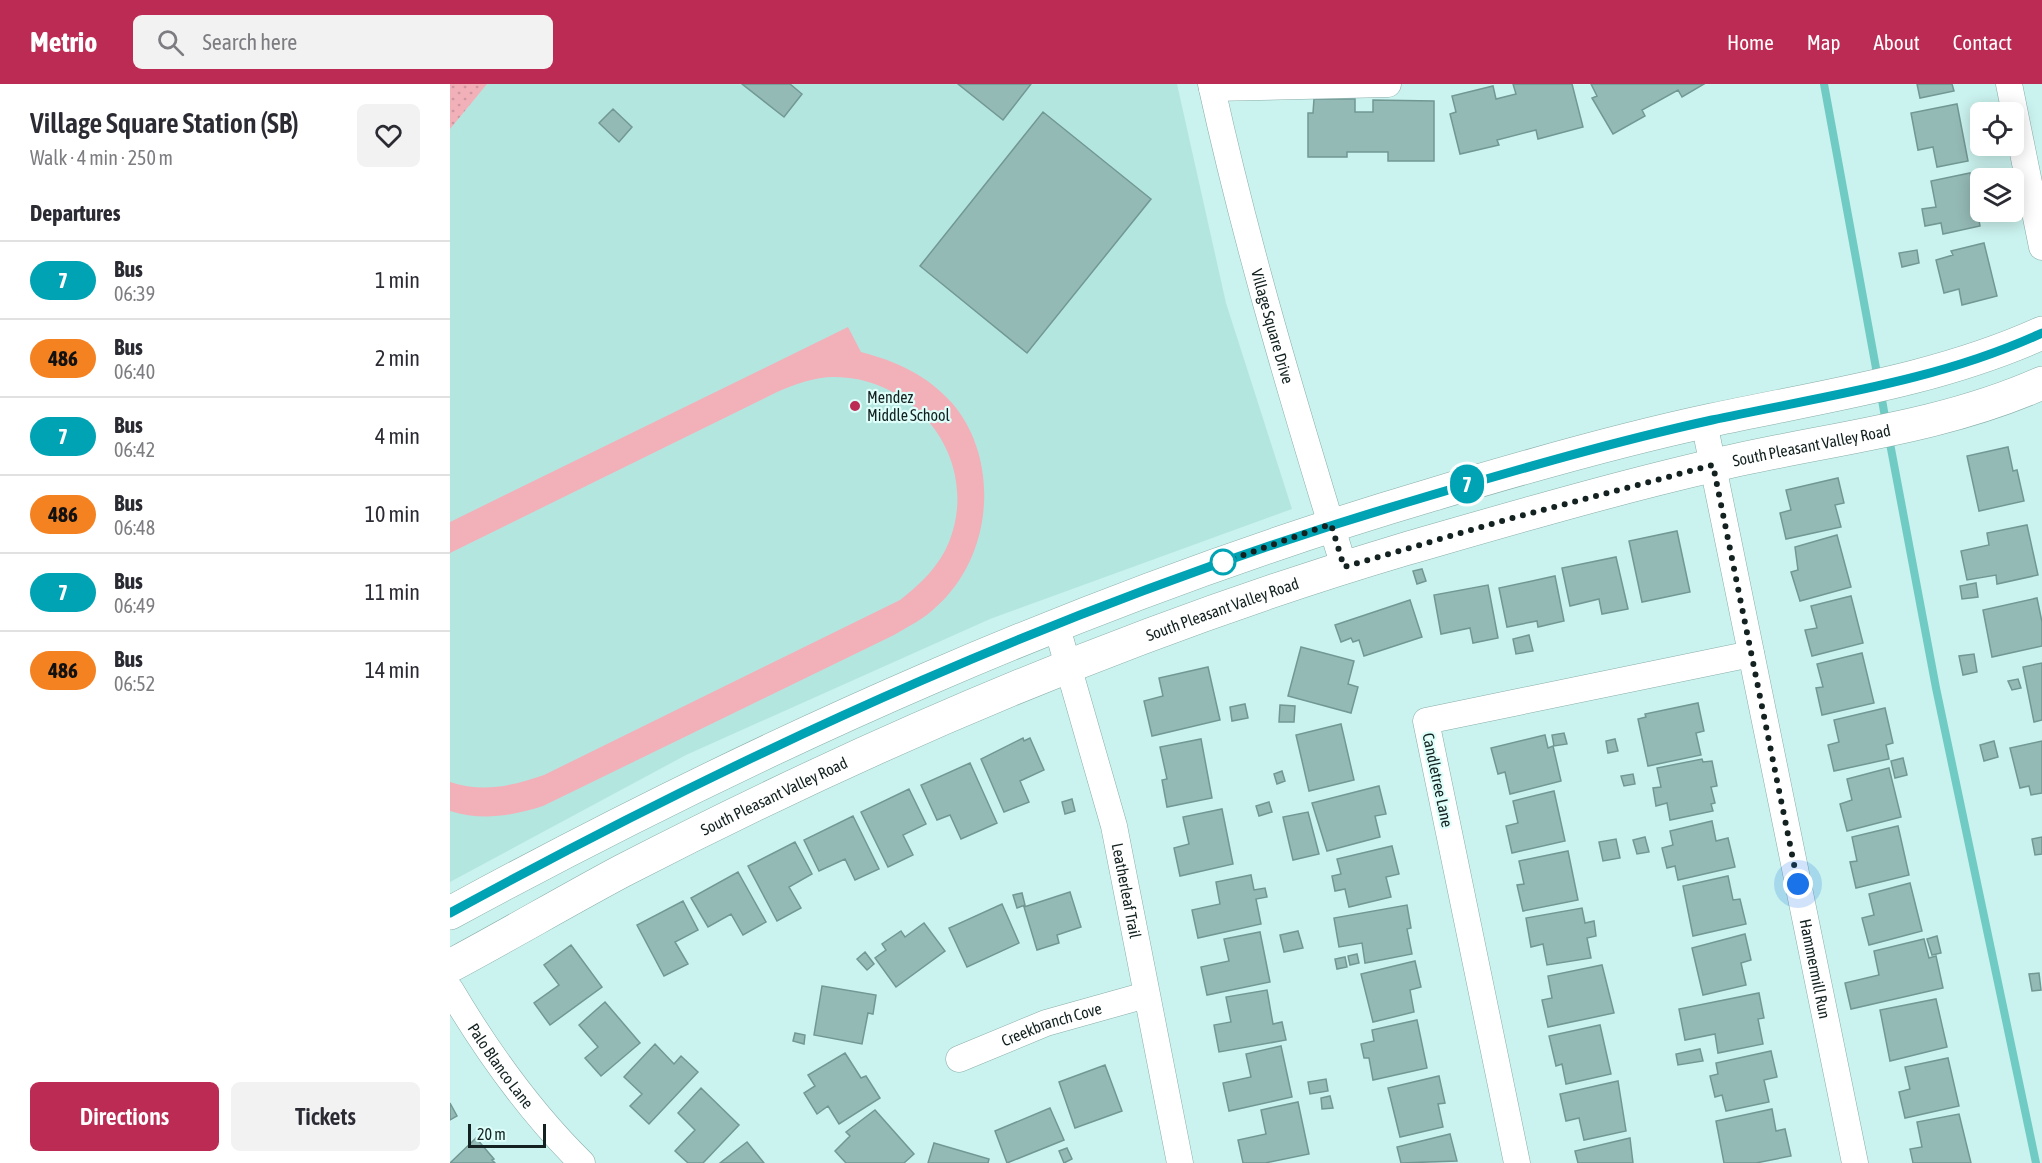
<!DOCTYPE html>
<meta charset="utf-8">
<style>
:root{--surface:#fff;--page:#f2f2f3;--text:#2b2b33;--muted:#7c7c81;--line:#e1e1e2;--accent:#bb2b53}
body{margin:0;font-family:"Asap Condensed",sans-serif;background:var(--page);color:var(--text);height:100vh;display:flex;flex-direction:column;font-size:22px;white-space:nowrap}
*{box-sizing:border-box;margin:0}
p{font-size:20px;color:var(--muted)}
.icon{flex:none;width:33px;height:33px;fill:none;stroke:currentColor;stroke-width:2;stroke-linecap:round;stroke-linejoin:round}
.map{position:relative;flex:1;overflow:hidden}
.drawer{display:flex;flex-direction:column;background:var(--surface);width:450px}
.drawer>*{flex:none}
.badge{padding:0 12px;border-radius:20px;font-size:21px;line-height:39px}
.fabs{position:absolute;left:1520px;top:18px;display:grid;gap:12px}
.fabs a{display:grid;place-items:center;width:54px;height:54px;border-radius:9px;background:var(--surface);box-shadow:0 3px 15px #0003;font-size:30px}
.scale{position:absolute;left:18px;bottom:15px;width:78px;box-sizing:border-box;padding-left:6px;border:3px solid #132221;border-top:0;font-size:16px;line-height:21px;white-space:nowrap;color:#132221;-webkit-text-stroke:4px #defefa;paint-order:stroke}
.you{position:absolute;width:30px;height:30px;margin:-15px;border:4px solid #fff;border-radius:50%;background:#1a73e8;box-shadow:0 0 0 9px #1a73e833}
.map>.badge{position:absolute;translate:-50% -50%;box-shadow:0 0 0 3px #fff}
h2{padding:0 30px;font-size:22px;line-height:54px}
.round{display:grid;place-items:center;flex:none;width:63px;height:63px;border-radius:9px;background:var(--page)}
.overview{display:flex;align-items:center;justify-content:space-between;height:102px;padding:0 30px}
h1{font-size:28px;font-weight:600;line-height:45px}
.button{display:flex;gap:12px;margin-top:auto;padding:12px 30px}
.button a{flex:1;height:69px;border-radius:9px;background:var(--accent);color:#fff;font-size:24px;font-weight:600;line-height:69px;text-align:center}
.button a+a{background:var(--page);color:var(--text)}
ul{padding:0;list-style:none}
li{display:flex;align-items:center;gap:18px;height:78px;padding:0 30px;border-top:2px solid var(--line)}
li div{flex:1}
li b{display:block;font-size:22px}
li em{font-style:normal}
li .badge{min-width:66px;font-weight:700;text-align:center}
header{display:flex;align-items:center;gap:36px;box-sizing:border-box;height:84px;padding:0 30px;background:var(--accent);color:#fff}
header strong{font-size:28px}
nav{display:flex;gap:33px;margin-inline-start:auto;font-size:21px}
.search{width:420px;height:54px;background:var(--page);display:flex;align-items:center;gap:15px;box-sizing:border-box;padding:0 21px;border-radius:9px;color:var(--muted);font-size:22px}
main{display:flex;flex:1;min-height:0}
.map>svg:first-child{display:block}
.built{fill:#b4e6e0}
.grass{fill:#f2b0b9}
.park{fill:url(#park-dots)}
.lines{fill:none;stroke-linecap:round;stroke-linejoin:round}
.stream{stroke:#6fcbc3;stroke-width:8}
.building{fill:#94bab6;stroke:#729894;stroke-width:1.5}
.minor-casing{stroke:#88aeaa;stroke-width:27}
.major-casing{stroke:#88aeaa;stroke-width:34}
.minor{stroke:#fff;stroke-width:26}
.major{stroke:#fff;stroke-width:33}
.line-casing{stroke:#fff;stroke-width:14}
.line{stroke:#00a3b4;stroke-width:9}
.walk{stroke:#132221;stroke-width:6;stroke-dasharray:0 10.8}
.poi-dot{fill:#bb2b53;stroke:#defefa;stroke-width:2}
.stop-dot{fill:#fff;stroke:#00a3b4;stroke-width:3}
.labels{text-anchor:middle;stroke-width:4.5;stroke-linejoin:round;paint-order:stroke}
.street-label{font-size:16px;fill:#132221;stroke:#defefa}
.poi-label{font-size:16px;fill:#132221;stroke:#defefa;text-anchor:start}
</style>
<header>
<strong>Metrio</strong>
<div class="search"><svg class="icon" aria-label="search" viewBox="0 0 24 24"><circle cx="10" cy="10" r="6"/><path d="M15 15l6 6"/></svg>Search here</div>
<nav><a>Home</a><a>Map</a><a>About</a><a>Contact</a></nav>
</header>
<main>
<section class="drawer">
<div class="overview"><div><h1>Village Square Station (SB)</h1><p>Walk · 4 min · 250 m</p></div><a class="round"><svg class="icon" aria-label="heart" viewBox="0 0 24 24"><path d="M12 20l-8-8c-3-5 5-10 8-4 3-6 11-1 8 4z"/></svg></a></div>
<h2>Departures</h2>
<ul>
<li><span class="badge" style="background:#00a3b4;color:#fff">7</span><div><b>Bus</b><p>06:39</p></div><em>1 min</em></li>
<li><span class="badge" style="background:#f58220;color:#111">486</span><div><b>Bus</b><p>06:40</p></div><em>2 min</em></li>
<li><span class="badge" style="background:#00a3b4;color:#fff">7</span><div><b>Bus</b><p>06:42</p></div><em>4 min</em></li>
<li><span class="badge" style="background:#f58220;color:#111">486</span><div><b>Bus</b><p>06:48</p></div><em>10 min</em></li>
<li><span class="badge" style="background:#00a3b4;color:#fff">7</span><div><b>Bus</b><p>06:49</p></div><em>11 min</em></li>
<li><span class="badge" style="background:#f58220;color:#111">486</span><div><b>Bus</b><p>06:52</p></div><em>14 min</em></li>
</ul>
<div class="button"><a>Directions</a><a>Tickets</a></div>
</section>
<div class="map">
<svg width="1592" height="1079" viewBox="0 0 1592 1079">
<defs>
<pattern id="park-dots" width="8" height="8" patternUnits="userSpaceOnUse" patternTransform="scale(1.5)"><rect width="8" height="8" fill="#f2b0b9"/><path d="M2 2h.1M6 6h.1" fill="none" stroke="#cf979f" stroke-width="1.8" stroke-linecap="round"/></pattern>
</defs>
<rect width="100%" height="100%" fill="#caf2ee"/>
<path class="built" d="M 0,0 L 727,0 L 776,219 L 842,425 L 540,535 L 236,671 L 0,798 Z"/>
<path class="grass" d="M 398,243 L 411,268 C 446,277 477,291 502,319 C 551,376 543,473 486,523 C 474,535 459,542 444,551 L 93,722 C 62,732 32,737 0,727 L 0,698 C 33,709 62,702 94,691 L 450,516 C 470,500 489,483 499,458 C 531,378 468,293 384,293 C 364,293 346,300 327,308 L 0,469 L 0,438 Z"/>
<path class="park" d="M 0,0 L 37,0 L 0,45 Z"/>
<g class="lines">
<path class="stream" d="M 1374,0 L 1428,295
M 1431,310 L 1436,339
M 1439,354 L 1486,604 L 1586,1079"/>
</g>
<path class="building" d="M 292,0 L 340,0 L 352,10 L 334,33 Z
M 508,0 L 581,0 L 553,36 Z
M 1063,0 L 1122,0 L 1133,43 L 1088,55 L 1086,46 L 1047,56 L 1049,61 L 1010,70 L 1000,30 L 1006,28 L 1002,12 L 1043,2 L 1046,15 L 1066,10 Z
M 1141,0 L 1254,0 L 1232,13 L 1228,6 L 1192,26 L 1195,32 L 1163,50 L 1142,14 L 1147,12 Z
M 1467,0 L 1502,0 L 1504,7 L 1470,14 Z
M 864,15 L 905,15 L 905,28 L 923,28 L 923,16 L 984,17 L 984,77 L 938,77 L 938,68 L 897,68 L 897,73 L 858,73 L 858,29 L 863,29 Z
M 1507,20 L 1518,77 L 1487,83 L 1483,63 L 1468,66 L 1461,29 Z
M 163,25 L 182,43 L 169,58 L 149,39 Z
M 593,28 L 701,115 L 577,269 L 470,182 Z
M 1520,89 L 1530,142 L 1493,150 L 1491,139 L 1475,142 L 1472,125 L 1486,123 L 1481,97 Z
M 1534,159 L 1547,212 L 1512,221 L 1509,205 L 1494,209 L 1486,176 L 1503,171 L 1501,167 Z
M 1467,166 L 1469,179 L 1452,183 L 1449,169 Z
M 1558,363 L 1563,387 L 1567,386 L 1574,417 L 1529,427 L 1517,372 Z
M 1388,394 L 1394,419 L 1385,421 L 1391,443 L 1336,455 L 1330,429 L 1341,426 L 1336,406 Z
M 1577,441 L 1588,491 L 1547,500 L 1546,491 L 1517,496 L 1511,467 L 1539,461 L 1537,449 Z
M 1227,447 L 1240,508 L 1192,518 L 1179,457 Z
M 1387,451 L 1401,503 L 1350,517 L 1341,488 L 1348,486 L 1345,463 Z
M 1166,473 L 1178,525 L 1152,530 L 1149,515 L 1120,522 L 1112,484 Z
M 972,485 L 976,497 L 967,500 L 963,487 Z
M 1105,492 L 1114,537 L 1088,543 L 1087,537 L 1057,543 L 1049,504 Z
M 1526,499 L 1528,513 L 1512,515 L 1510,502 Z
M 1038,501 L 1048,554 L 1023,559 L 1020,544 L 991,550 L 984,511 Z
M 1401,512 L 1413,559 L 1362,572 L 1355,546 L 1367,544 L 1361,522 Z
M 1587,514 L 1592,538 L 1592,562 L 1542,573 L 1533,526 Z
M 960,516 L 972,553 L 914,572 L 909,556 L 903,558 L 901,554 L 891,558 L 885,541 Z
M 1079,551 L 1083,567 L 1066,570 L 1063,555 Z
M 851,563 L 904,577 L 898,600 L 908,603 L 901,629 L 838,612 Z
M 1412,569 L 1424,619 L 1372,631 L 1366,604 L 1373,603 L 1367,580 Z
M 1524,570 L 1527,588 L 1513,591 L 1509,572 Z
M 1592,579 L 1592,636 L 1584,638 L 1573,583 Z
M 758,583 L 770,636 L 702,652 L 694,617 L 713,612 L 709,594 Z
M 1568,595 L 1571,604 L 1562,606 L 1558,597 Z
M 1248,619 L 1254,647 L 1246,649 L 1251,671 L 1198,682 L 1188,635 L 1196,633 L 1195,630 Z
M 795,620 L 798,634 L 782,637 L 780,623 Z
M 830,621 L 845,622 L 844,638 L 829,638 Z
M 1435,624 L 1443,659 L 1436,661 L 1439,675 L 1384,687 L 1378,661 L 1389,658 L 1384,636 Z
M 891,640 L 904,696 L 859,707 L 846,651 Z
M 1114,649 L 1117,660 L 1104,662 L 1102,651 Z
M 1095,651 L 1098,664 L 1103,662 L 1111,697 L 1060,710 L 1055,688 L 1048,690 L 1041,664 Z
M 573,654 L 574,657 L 580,654 L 594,686 L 570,697 L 579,718 L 554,728 L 531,675 Z
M 751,655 L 762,714 L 717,723 L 712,696 L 717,695 L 710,663 Z
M 1165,655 L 1168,667 L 1158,669 L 1156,657 Z
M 1544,657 L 1548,673 L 1534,677 L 1530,661 Z
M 1592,657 L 1592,709 L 1581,711 L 1579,702 L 1570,704 L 1560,664 Z
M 1453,674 L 1457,691 L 1445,694 L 1441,677 Z
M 1252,675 L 1253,678 L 1262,677 L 1267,702 L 1261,703 L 1265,719 L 1261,720 L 1263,727 L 1220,736 L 1217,719 L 1206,722 L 1203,704 L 1211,703 L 1207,684 Z
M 520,679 L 547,739 L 511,755 L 500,731 L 487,736 L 471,701 Z
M 1439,684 L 1451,733 L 1397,747 L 1390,720 L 1402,716 L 1397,695 Z
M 832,687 L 835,697 L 827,700 L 824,690 Z
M 1183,690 L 1185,700 L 1174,702 L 1171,692 Z
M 929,702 L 936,730 L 925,732 L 930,753 L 877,767 L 862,719 Z
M 459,705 L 476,740 L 453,751 L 463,771 L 438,783 L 411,728 Z
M 1104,707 L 1115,757 L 1062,769 L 1056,742 L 1068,739 L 1063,717 Z
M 622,715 L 625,727 L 615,730 L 612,718 Z
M 819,718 L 822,728 L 809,732 L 806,722 Z
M 772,725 L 783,780 L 730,792 L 724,764 L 739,760 L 733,733 Z
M 858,728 L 869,770 L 843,776 L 833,733 Z
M 403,732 L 429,785 L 405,796 L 395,775 L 369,787 L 354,756 Z
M 1262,737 L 1266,757 L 1278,754 L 1285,783 L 1228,796 L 1225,782 L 1217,784 L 1212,764 L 1223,761 L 1220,747 Z
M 1448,742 L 1459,791 L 1406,804 L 1400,778 L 1407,777 L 1402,753 Z
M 1195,753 L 1199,768 L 1187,770 L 1183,756 Z
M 1592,753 L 1592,770 L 1585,771 L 1582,755 Z
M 1166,755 L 1170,774 L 1153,777 L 1149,758 Z
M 345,758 L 362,790 L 339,803 L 351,824 L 327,837 L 298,782 Z
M 942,762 L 949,790 L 936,793 L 941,813 L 899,823 L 895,805 L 885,807 L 882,792 L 891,790 L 887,775 Z
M 1118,767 L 1128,816 L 1073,827 L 1067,801 L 1074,800 L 1069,777 Z
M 288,788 L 316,838 L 293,851 L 281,830 L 258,843 L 241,814 Z
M 801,791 L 804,806 L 815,804 L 817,813 L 806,815 L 811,840 L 748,854 L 742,826 L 770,820 L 766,798 Z
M 1278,792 L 1283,816 L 1290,815 L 1296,840 L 1243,852 L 1233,802 Z
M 1460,799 L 1472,847 L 1419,861 L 1412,834 L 1424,831 L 1419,810 Z
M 620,808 L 631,843 L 607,851 L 609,859 L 587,866 L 574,823 Z
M 572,809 L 575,821 L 567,824 L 563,811 Z
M 233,817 L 248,846 L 225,858 L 238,880 L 214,892 L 187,841 Z
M 552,820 L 569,859 L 517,883 L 499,844 Z
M 957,821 L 961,844 L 957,845 L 962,870 L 915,879 L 912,859 L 889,863 L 884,834 Z
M 1132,824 L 1135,839 L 1144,837 L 1146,852 L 1137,854 L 1141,874 L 1097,881 L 1093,860 L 1081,863 L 1076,834 Z
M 474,839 L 495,867 L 446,903 L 425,874 L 436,866 L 432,860 L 451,847 L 455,853 Z
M 848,847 L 853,864 L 834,868 L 830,851 Z
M 810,848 L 820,898 L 757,911 L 751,883 L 779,877 L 774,855 Z
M 1295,850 L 1301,876 L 1291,879 L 1296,901 L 1253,911 L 1242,864 Z
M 1487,852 L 1491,869 L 1482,871 L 1477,855 Z
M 1474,855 L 1479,874 L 1486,872 L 1493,904 L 1401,925 L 1395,899 L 1429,891 L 1424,867 Z
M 121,861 L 152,903 L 100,941 L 84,919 L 109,901 L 94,881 Z
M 415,868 L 424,880 L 417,886 L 407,875 Z
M 907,870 L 909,879 L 900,881 L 898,872 Z
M 895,873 L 897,883 L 887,885 L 885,875 Z
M 965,877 L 971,903 L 960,906 L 964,928 L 923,938 L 911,890 Z
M 1152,881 L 1164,929 L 1098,943 L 1092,916 L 1102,914 L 1098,892 Z
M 1589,889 L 1591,906 L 1582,907 L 1579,890 Z
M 372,902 L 426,911 L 423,930 L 418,929 L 412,960 L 364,951 Z
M 817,906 L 823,940 L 832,938 L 836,956 L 769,968 L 764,941 L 781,938 L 776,913 Z
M 1309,909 L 1314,934 L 1308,935 L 1313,960 L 1268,969 L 1265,950 L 1235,956 L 1229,925 Z
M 1486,915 L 1497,963 L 1440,977 L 1430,926 Z
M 155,918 L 190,959 L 151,992 L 135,974 L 148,963 L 129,941 Z
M 967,936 L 977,984 L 923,996 L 919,974 L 914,974 L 911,960 L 924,957 L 922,946 Z
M 1150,941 L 1161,990 L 1116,1000 L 1112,980 L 1106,982 L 1099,952 Z
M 345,949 L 355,951 L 354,960 L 343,957 Z
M 205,960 L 224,980 L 231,972 L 248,988 L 199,1040 L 180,1022 L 192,1010 L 174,993 Z
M 831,962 L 842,1013 L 779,1027 L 773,999 L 801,993 L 796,970 Z
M 1250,965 L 1253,977 L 1228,981 L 1226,970 Z
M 1321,967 L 1327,993 L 1314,996 L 1319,1018 L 1276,1027 L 1272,1011 L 1265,1013 L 1260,992 L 1268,990 L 1266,979 Z
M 395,969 L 411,994 L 416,992 L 430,1014 L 389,1040 L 378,1022 L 367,1030 L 354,1009 L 365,1002 L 358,991 Z
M 1498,974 L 1509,1022 L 1455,1034 L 1449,1008 L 1460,1005 L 1455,983 Z
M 655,981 L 672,1027 L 625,1044 L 609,998 Z
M 989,992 L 995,1019 L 988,1020 L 993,1043 L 950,1053 L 938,1004 Z
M 876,995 L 878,1007 L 860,1010 L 858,998 Z
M 1168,997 L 1176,1047 L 1134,1056 L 1129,1034 L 1116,1037 L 1110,1010 Z
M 251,1004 L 289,1041 L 253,1079 L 238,1079 L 225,1067 L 245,1046 L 228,1029 Z
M 880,1012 L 883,1024 L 872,1025 L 871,1014 Z
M 848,1018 L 859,1070 L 815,1079 L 793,1079 L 788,1056 L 816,1050 L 811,1026 Z
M 0,1019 L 7,1032 L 0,1036 Z
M 600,1024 L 614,1056 L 557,1079 L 545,1047 Z
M 1322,1025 L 1326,1047 L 1335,1045 L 1341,1072 L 1306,1079 L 1274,1079 L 1266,1037 Z
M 425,1026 L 464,1070 L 454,1079 L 396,1079 L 385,1067 L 400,1052 L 396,1048 Z
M 1509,1030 L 1521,1079 L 1463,1079 L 1460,1065 L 1472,1063 L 1467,1038 Z
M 1000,1050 L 1007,1077 L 951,1079 L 947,1063 Z
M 26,1054 L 44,1075 L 42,1076 L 45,1079 L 0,1079 Z
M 1180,1054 L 1183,1079 L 1128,1079 L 1125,1067 Z
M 297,1058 L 314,1079 L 270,1079 Z
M 484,1059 L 539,1075 L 538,1079 L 478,1079 Z
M 617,1064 L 622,1075 L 614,1079 L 609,1067 Z"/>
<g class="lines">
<defs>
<g id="minor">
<path id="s1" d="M 761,0 C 797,164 845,323 894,483"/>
<path d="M 1559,0 L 1592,163"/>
<path d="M 762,4 L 938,0"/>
<path id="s2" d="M 1254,338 L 1405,1079"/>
<path id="s3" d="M 606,540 L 664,742 L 730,1079"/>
<path id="s4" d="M 0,905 C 38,969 79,1027 132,1079"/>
<path id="s5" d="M 509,975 L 596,939 L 696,911"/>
<path d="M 1067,1079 L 976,637 L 1301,570"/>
</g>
<g id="major">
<path d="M 0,829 C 313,659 639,512 981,411 C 1074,383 1168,356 1262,336 C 1374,312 1488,296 1592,249"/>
<path id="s6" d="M 0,882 C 58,851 114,818 172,787 C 422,658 685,545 955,465 C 1056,436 1158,406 1261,382 C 1372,355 1486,346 1592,299"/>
</g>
</defs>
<use href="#minor" class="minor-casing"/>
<use href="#major" class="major-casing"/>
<use href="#minor" class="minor"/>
<use href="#major" class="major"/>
</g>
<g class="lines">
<defs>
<path id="line" d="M 0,829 C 307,661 628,515 965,416 C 1063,387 1162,358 1262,336 C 1374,312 1488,297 1592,249"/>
</defs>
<use href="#line" class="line-casing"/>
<use href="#line" class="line"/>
<path class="walk" d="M 773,478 L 768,480 L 881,440 L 894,483 L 1059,435 L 1263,381 L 1348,800"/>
</g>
<circle class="poi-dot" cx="405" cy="322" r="6"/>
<circle class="stop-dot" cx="773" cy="478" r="12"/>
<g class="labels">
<g class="street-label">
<text dy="6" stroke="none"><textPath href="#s1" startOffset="250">Village Square Drive</textPath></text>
<text dy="6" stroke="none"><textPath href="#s6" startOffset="1464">South Pleasant Valley Road</textPath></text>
<text dy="6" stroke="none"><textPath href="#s6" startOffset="852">South Pleasant Valley Road</textPath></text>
<text transform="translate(988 696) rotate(78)" y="6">Candletree Lane</text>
<text dy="6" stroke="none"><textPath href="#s6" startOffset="366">South Pleasant Valley Road</textPath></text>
<text dy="6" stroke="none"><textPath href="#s3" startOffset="276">Leatherleaf Trail</textPath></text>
<text dy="6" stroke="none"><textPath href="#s2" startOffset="558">Hammermill Run</textPath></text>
<text dy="6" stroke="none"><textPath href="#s5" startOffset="99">Creekbranch Cove</textPath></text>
<text dy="6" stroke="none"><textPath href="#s4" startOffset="92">Palo Blanco Lane</textPath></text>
</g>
<g class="poi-label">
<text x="417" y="319">Mendez<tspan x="417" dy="18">Middle School</tspan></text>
</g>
</g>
</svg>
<div class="fabs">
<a><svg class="icon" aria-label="locate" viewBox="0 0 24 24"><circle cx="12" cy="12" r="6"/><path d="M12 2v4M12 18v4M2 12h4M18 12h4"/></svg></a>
<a><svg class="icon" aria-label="layers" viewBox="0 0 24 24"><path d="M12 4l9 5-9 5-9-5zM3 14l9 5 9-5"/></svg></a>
</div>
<div class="scale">20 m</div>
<div class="you" style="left:1348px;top:800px"></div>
<b class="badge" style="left:1017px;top:400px;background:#00a3b4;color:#fff">7</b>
</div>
</main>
